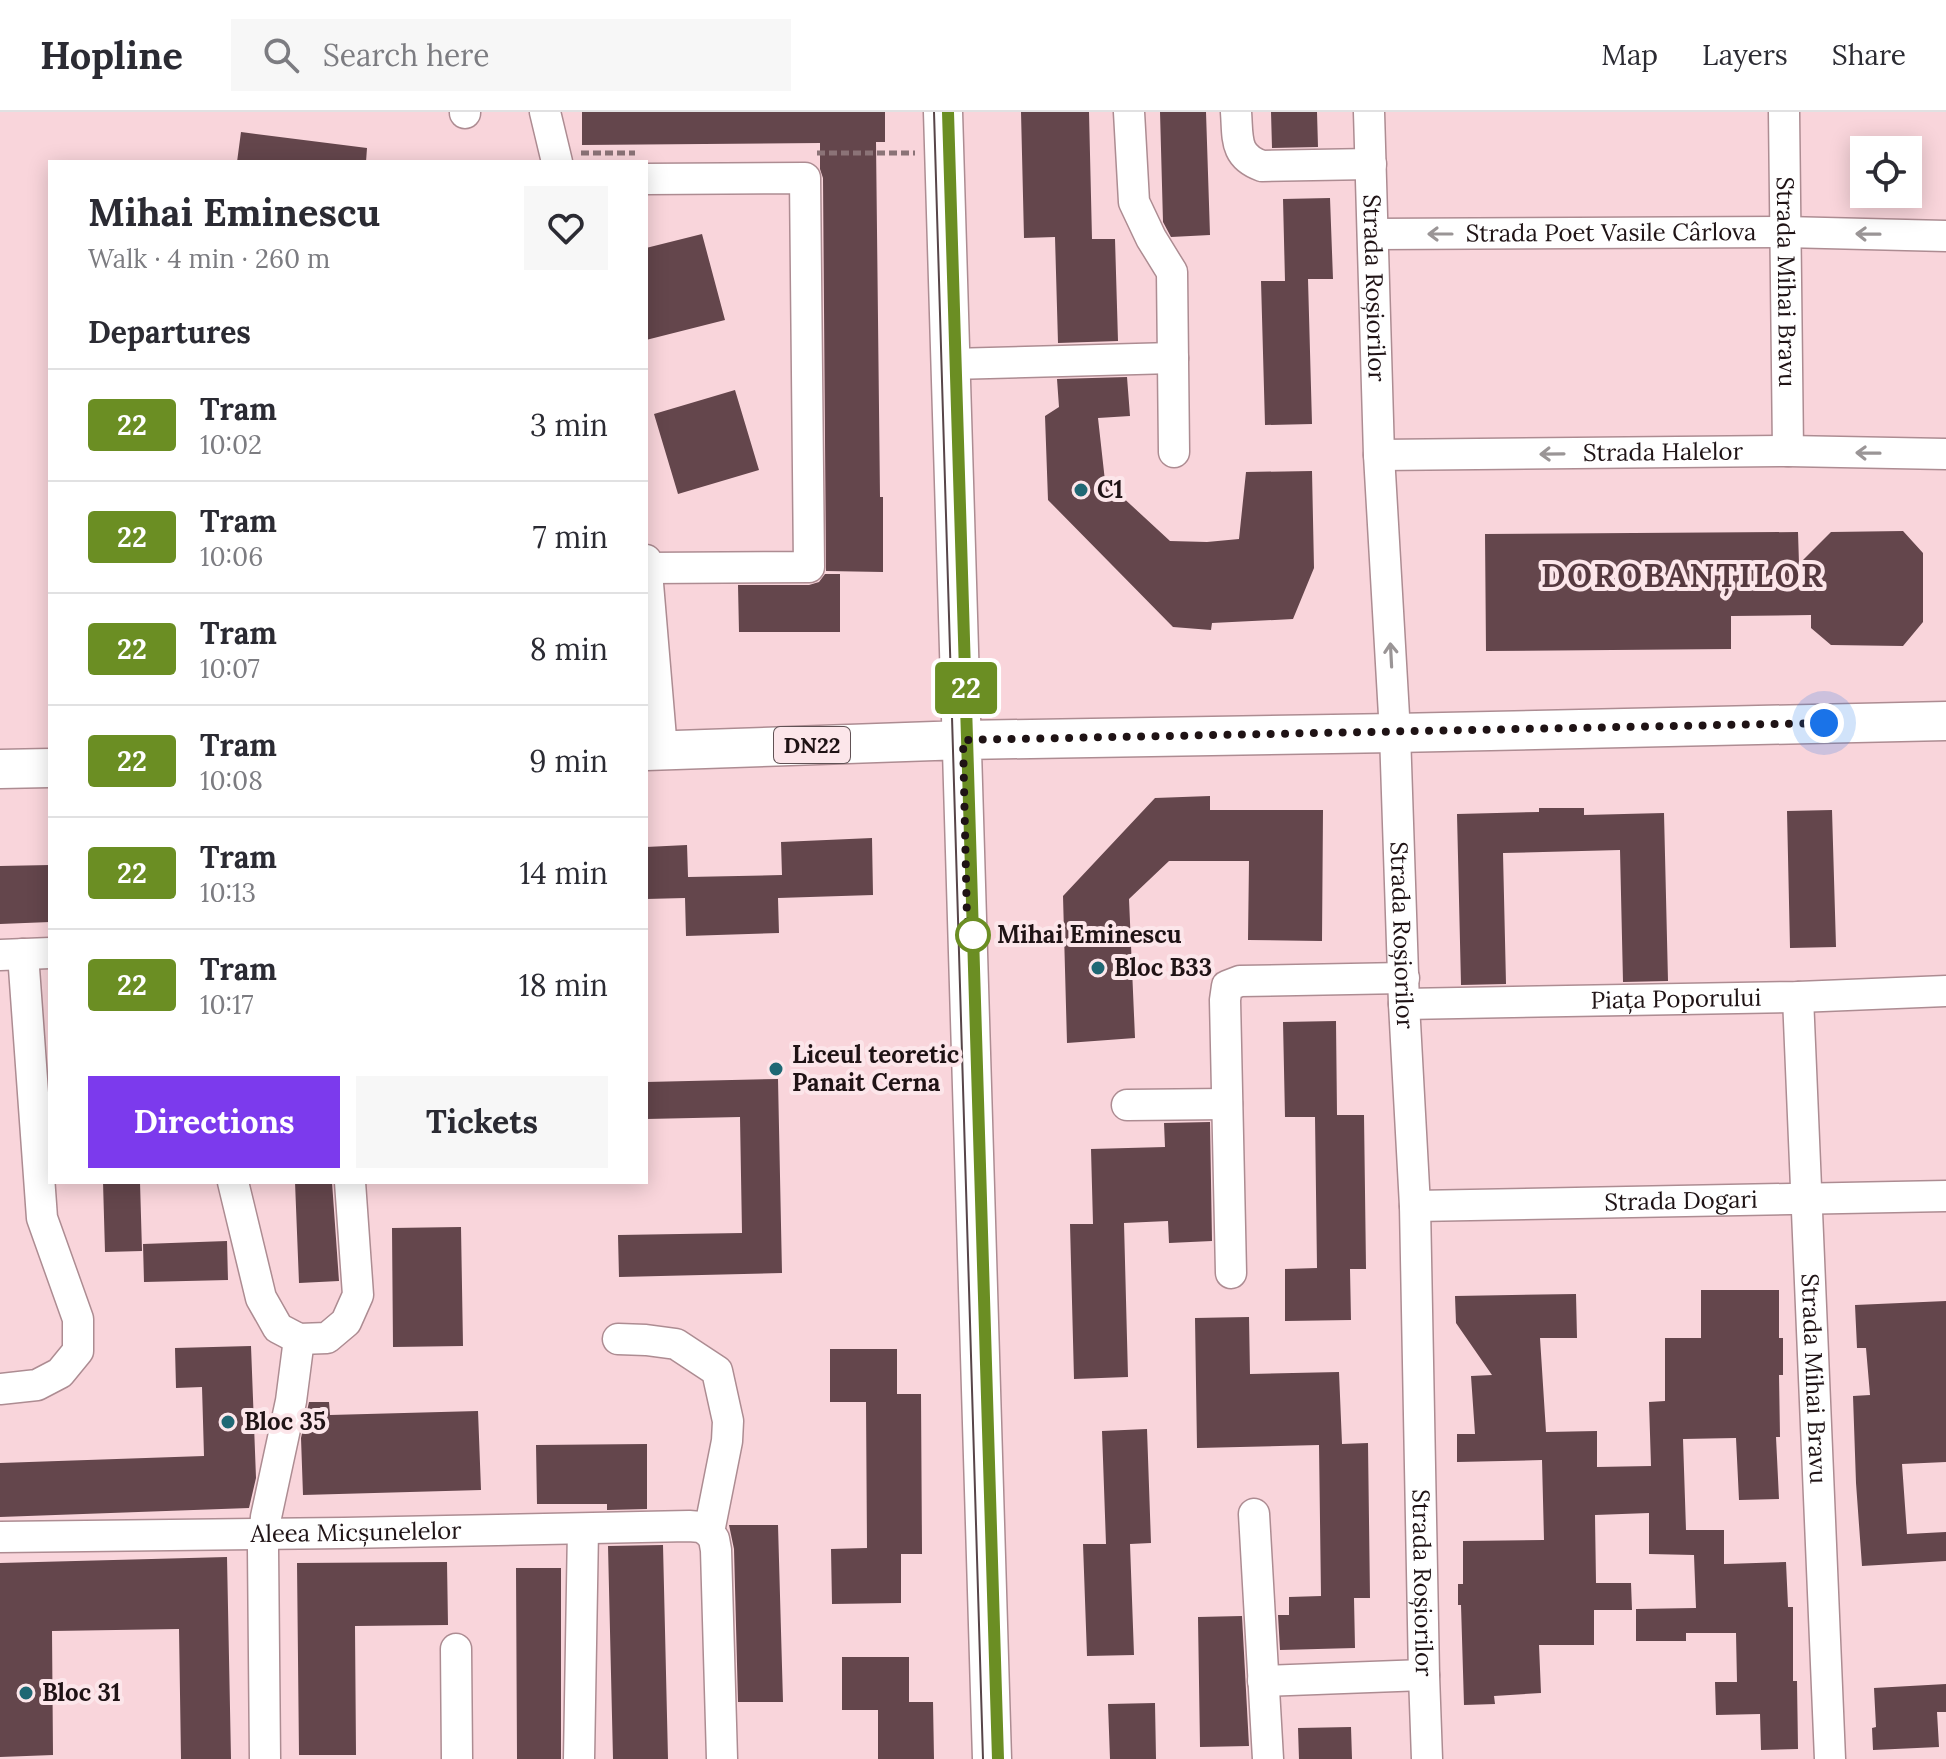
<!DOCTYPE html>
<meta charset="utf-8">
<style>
:root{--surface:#fff;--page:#f7f7f7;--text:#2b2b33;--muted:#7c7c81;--line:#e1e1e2;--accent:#7c3aed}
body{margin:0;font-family:Lora,serif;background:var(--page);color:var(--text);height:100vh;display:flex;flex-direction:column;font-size:30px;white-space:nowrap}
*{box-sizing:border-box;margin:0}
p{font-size:26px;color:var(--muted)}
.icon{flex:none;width:44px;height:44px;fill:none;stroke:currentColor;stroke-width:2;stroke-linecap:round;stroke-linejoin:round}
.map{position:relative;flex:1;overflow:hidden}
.sheet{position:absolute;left:48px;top:48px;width:600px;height:1024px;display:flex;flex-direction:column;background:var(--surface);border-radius:0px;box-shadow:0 4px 20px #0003}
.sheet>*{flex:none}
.badge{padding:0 16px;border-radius:6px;font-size:28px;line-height:52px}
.buttons{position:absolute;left:1850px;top:24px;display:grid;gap:16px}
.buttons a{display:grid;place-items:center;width:72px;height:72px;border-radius:0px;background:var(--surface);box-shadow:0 4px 20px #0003;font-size:40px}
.you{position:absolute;width:40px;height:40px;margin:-20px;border:6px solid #fff;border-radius:50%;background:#1a73e8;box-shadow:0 0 0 12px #1a73e833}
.map>.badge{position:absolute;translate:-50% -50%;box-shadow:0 0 0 4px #fff}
h2{padding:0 40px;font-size:30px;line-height:72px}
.round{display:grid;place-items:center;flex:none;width:84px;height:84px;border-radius:0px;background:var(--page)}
.overview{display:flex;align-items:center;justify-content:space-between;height:136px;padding:0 40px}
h1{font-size:38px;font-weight:700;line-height:60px}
.primary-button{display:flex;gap:16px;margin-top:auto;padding:16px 40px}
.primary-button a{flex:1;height:92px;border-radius:0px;background:var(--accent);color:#fff;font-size:32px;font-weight:700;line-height:92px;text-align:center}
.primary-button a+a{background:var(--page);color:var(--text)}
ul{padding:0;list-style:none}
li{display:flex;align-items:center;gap:24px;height:112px;padding:0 40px;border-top:2px solid var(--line)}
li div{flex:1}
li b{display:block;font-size:30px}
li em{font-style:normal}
li .badge{min-width:88px;font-weight:700;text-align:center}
header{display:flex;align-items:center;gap:48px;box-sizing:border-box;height:112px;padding:0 40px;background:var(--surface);border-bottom:2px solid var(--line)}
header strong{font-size:38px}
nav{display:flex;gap:44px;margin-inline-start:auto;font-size:28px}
.search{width:560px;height:72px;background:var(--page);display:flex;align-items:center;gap:20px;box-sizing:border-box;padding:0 28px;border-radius:0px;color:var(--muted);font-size:30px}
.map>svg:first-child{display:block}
.building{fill:#64464c}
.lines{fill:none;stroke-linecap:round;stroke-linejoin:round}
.minor-casing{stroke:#ad8c92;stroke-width:33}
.major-casing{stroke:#ad8c92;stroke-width:41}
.path{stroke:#8b7377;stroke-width:5;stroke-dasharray:8 4;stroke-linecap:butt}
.minor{stroke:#fff;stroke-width:30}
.major{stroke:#fff;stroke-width:38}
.tram{stroke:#574548;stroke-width:2}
.oneway{stroke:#9a9596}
.line-casing{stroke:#fff;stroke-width:18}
.line{stroke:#6b8e23;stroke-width:12}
.walk{stroke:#1f1315;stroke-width:8;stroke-dasharray:0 14.4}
.poi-dot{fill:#1f6874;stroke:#fce6ea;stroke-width:3}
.stop-dot{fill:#fff;stroke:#6b8e23;stroke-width:4}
.labels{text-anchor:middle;stroke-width:8;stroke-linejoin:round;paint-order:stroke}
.shield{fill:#fce6ea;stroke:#615255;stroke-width:2}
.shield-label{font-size:22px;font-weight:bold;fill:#1f1315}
.street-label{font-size:24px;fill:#1f1315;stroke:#fce6ea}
.poi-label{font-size:24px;font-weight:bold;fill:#1f1315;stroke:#fce6ea;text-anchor:start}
.stop-label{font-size:24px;font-weight:bold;fill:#1f1315;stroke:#fce6ea;text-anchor:start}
.district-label{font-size:32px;font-weight:bold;letter-spacing:2px;fill:#55393f;stroke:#fce6ea}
</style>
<header>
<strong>Hopline</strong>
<div class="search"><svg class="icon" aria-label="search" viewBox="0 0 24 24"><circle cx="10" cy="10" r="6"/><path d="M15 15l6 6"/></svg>Search here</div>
<nav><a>Map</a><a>Layers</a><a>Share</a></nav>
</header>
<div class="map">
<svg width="1946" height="1647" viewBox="0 0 1946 1647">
<rect width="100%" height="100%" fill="#f9d5db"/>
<path class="building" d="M 582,0 L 885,0 L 885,30 L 876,30 L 880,385 L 883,385 L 883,460 L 826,459 L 823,66 L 820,57 L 820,31 L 582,33 Z
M 1021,0 L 1089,0 L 1092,127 L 1115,127 L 1118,229 L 1058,231 L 1055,125 L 1024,126 Z
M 1160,0 L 1206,0 L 1210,123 L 1171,125 L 1163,110 Z
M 1271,0 L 1317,0 L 1318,35 L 1272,36 Z
M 241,20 L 367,36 L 366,50 L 237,50 Z
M 1330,86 L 1333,167 L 1308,167 L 1312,312 L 1265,313 L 1261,169 L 1285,169 L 1283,87 Z
M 702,122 L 725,208 L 646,228 L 646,136 Z
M 1127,265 L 1130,304 L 1098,306 L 1105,369 L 1170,429 L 1207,430 L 1239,427 L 1246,360 L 1312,359 L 1314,456 L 1293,507 L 1212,511 L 1211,518 L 1173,515 L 1048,388 L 1045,304 L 1059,295 L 1057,267 Z
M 735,278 L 759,358 L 678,382 L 654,302 Z
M 1903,419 L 1923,441 L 1923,510 L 1903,534 L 1831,533 L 1811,516 L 1811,503 L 1731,504 L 1731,537 L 1486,539 L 1485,422 L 1798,420 L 1799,452 L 1831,420 Z
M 825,462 L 840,462 L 840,520 L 739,520 L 738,473 L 809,473 L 819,470 Z
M 1210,684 L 1210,698 L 1323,698 L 1322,829 L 1248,828 L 1249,749 L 1169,749 L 1129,787 L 1135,926 L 1067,931 L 1063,784 L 1155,686 Z
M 1539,696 L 1584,696 L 1584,703 L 1664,701 L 1668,869 L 1623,870 L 1620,738 L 1503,741 L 1506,872 L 1461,873 L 1457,702 L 1539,700 Z
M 1832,698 L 1836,835 L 1790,836 L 1787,699 Z
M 872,726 L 873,783 L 778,786 L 779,821 L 686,824 L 685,786 L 646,787 L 646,735 L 687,733 L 688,765 L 782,763 L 781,730 Z
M 50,753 L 50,810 L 0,812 L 0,754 Z
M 1336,909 L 1337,1003 L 1364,1003 L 1366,1157 L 1350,1157 L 1351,1208 L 1285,1209 L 1285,1157 L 1317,1156 L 1315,1005 L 1285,1005 L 1283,910 Z
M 778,967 L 782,1161 L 619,1165 L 618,1123 L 742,1121 L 740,1005 L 646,1007 L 646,970 Z
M 1210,1010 L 1212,1129 L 1169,1131 L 1168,1109 L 1124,1111 L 1128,1265 L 1074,1267 L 1070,1112 L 1093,1112 L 1091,1037 L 1165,1035 L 1164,1011 Z
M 103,1070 L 140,1070 L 142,1139 L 105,1140 Z
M 295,1070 L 332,1070 L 339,1169 L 299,1171 Z
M 461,1115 L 463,1234 L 393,1235 L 392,1116 Z
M 227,1129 L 228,1168 L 144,1170 L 143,1132 Z
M 1701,1178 L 1779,1178 L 1779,1226 L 1783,1226 L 1783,1263 L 1779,1263 L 1780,1325 L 1776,1325 L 1779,1387 L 1739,1388 L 1736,1326 L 1683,1327 L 1686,1418 L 1724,1418 L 1724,1452 L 1786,1450 L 1788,1495 L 1793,1495 L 1793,1569 L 1797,1569 L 1798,1637 L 1761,1638 L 1760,1602 L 1716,1603 L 1715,1570 L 1737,1570 L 1736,1521 L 1686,1521 L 1686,1529 L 1636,1529 L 1636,1497 L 1696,1496 L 1694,1443 L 1649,1442 L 1649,1401 L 1595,1403 L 1596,1471 L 1631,1471 L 1632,1498 L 1594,1498 L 1594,1533 L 1539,1533 L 1541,1581 L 1494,1584 L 1495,1592 L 1464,1593 L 1461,1493 L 1458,1493 L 1458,1472 L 1463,1472 L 1463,1429 L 1544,1428 L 1542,1348 L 1457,1350 L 1457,1322 L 1475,1322 L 1471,1264 L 1492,1263 L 1456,1211 L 1455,1184 L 1576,1182 L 1577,1226 L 1540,1226 L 1546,1320 L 1597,1319 L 1597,1355 L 1651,1354 L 1649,1290 L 1665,1289 L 1665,1226 L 1701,1226 Z
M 1946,1189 L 1946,1350 L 1902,1352 L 1907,1422 L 1946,1420 L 1946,1449 L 1862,1454 L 1856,1371 L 1853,1284 L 1870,1283 L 1866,1236 L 1857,1236 L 1855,1193 Z
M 1249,1205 L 1250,1262 L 1339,1260 L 1342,1332 L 1368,1331 L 1370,1486 L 1354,1486 L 1355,1536 L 1280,1538 L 1278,1503 L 1289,1503 L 1289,1485 L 1321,1484 L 1319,1333 L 1197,1336 L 1195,1206 Z
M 251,1234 L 256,1366 L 249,1396 L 0,1405 L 0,1351 L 204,1344 L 202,1275 L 176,1276 L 175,1236 Z
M 830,1237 L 897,1237 L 897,1282 L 921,1282 L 922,1442 L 901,1442 L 901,1491 L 832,1492 L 831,1437 L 867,1436 L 866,1290 L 830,1290 Z
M 309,1290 L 329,1290 L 330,1303 L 478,1299 L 481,1378 L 303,1383 L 301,1326 Z
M 1147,1317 L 1151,1431 L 1130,1432 L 1134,1543 L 1087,1544 L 1083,1432 L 1106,1432 L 1102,1319 Z
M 647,1332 L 647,1397 L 607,1398 L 607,1392 L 537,1392 L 536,1333 Z
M 729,1413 L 778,1413 L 783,1590 L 738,1590 L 734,1437 Z
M 663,1433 L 668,1647 L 613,1647 L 608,1434 Z
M 227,1445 L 231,1647 L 181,1647 L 179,1517 L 52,1519 L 53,1643 L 0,1645 L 0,1451 Z
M 447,1450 L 448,1513 L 355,1514 L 356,1643 L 299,1643 L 297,1451 Z
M 516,1456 L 561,1456 L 561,1647 L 517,1647 Z
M 1242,1504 L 1249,1634 L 1200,1635 L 1198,1505 Z
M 842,1545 L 909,1545 L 909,1590 L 933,1590 L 934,1647 L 878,1647 L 878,1598 L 842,1598 Z
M 1946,1572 L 1946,1600 L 1937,1600 L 1939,1635 L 1873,1638 L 1872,1616 L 1876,1615 L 1874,1576 Z
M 1155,1591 L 1156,1647 L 1110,1647 L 1108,1592 Z
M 1351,1615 L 1352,1647 L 1299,1647 L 1298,1616 Z"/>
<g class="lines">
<defs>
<g id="minor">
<path d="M 465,0 L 465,1"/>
<path d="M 545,0 L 557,50"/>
<path d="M 1129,0 L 1134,90 L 1151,126 L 1172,160 L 1174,340"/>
<path d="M 1236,0 C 1238,26 1234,44 1262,54 L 1371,52"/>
<path id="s1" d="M 1369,0 L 1379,343 L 1395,621 L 1404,892 L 1415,1094 L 1424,1563 L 1427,1647"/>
<path id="s2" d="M 1784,0 L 1788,339"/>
<path d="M 646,67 L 805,66 L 809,455 L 647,456"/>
<path id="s3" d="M 1373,122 L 1785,120 L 1946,124"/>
<path d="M 951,252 L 1173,246"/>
<path id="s4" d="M 1379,343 L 1788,339 L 1946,342"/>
<path d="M 646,448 L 662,638"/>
<path d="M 0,843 L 50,841"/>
<path id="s5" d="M 1798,885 L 1830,1647"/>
<path id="s6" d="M 1404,892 L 1798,885 L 1946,879"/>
<path d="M 1127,993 L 1227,992"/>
<path d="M 233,1070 L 261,1186 L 278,1216 L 299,1227 L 327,1226 L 346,1210 L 358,1183 L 350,1070"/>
<path id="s7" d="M 1415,1094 L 1946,1084"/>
<path d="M 1231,1161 L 1225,888 L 1227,874 L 1240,869 L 1404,866"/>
<path d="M 618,1227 L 646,1228 L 676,1232 L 717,1259 L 728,1309 L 727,1329 L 709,1420"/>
<path d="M 0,1277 L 37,1273 L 60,1261 L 78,1239 L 78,1207 L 42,1106 L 23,842"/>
<path d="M 1254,1402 L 1268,1647"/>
<path d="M 709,1420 L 714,1427 L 716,1438 L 722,1647"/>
<path id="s8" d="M 0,1425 L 344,1421 L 689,1414 L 701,1415 L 709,1420"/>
<path d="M 456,1537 L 457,1647"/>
<path d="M 1263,1569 L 1424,1563"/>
<path d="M 265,1647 L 263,1437 L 266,1405 L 291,1289 L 299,1227"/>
<path d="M 579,1647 L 583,1417"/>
</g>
<path id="major" d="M 943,0 L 992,1647
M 646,639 L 963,628 L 1395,621 L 1946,609
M 0,657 L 50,656"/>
</defs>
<use href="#minor" class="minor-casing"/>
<use href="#major" class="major-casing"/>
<path class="path" d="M 581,41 L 635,41
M 817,41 L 915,41"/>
<use href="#minor" class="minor"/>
<use href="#major" class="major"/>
<path class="tram" d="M 934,0 L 983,1647
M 948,0 L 998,1647"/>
</g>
<defs><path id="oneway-shaft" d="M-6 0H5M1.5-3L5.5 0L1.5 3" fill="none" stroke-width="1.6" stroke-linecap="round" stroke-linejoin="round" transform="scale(2)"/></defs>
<g class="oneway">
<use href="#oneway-shaft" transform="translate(1440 122) rotate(180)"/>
<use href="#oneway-shaft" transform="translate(1868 122) rotate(-179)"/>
<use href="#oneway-shaft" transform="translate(1868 341) rotate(-179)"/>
<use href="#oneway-shaft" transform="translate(1552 342) rotate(179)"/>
<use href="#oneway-shaft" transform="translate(1391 543) rotate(-93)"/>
</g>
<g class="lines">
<defs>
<path id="line" d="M 948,0 L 998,1647"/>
</defs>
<use href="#line" class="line-casing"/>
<use href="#line" class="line"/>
<path class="walk" d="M 973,823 L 967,809 L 963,628 L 1824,611"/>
</g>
<g class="poi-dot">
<circle cx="1081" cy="378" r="8"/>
<circle cx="1098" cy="856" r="8"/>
<circle cx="776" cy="957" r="8"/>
<circle cx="228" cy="1310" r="8"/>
<circle cx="26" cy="1581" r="8"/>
</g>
<circle class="stop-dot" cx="973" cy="823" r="16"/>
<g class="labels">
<rect class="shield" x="774" y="615" width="76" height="36" rx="6"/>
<g class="shield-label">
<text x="812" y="641">DN22</text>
</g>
<g class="street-label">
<text dy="8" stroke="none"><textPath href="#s3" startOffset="238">Strada Poet Vasile Cârlova</textPath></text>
<text dy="8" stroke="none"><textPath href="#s2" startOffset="170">Strada Mihai Bravu</textPath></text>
<text dy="8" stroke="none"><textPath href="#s1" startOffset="176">Strada Roșiorilor</textPath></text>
<text dy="8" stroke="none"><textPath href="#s4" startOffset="284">Strada Halelor</textPath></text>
<text dy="8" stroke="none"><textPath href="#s1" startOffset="824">Strada Roșiorilor</textPath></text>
<text dy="8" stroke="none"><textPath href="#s6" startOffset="272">Piața Poporului</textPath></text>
<text dy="8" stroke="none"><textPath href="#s7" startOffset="266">Strada Dogari</textPath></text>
<text dy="8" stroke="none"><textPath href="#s5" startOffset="382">Strada Mihai Bravu</textPath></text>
<text dy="8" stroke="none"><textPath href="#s8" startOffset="356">Aleea Micșunelelor</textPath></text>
<text dy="8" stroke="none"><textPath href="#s1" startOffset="1472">Strada Roșiorilor</textPath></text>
</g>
<g class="poi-label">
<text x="1097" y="386">C1</text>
<text x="1114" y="864">Bloc B33</text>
<text x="792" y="951">Liceul teoretic<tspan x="792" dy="28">Panait Cerna</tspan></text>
<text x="244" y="1318">Bloc 35</text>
<text x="42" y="1589">Bloc 31</text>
</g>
<g class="stop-label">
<text x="997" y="831">Mihai Eminescu</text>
</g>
<g class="district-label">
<text x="1683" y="475">DOROBANȚILOR</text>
</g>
</g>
</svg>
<div class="buttons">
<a><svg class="icon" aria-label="locate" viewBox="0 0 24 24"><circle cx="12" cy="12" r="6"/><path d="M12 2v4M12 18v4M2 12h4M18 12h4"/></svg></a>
</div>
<div class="you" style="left:1824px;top:611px"></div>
<b class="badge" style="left:966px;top:576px;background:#6b8e23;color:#fff">22</b>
<section class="sheet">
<div class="overview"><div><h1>Mihai Eminescu</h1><p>Walk · 4 min · 260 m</p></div><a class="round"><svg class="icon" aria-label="heart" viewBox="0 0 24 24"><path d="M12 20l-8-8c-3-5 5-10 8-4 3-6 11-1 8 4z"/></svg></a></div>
<h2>Departures</h2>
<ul>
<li><span class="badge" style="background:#6b8e23;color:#fff">22</span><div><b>Tram</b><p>10:02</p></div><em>3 min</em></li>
<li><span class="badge" style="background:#6b8e23;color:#fff">22</span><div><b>Tram</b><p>10:06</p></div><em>7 min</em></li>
<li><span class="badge" style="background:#6b8e23;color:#fff">22</span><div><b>Tram</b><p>10:07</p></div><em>8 min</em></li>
<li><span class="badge" style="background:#6b8e23;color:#fff">22</span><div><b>Tram</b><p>10:08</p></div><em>9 min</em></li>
<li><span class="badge" style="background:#6b8e23;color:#fff">22</span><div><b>Tram</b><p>10:13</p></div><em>14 min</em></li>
<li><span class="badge" style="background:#6b8e23;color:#fff">22</span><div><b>Tram</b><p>10:17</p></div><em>18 min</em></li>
</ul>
<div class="primary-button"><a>Directions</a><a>Tickets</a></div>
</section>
</div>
